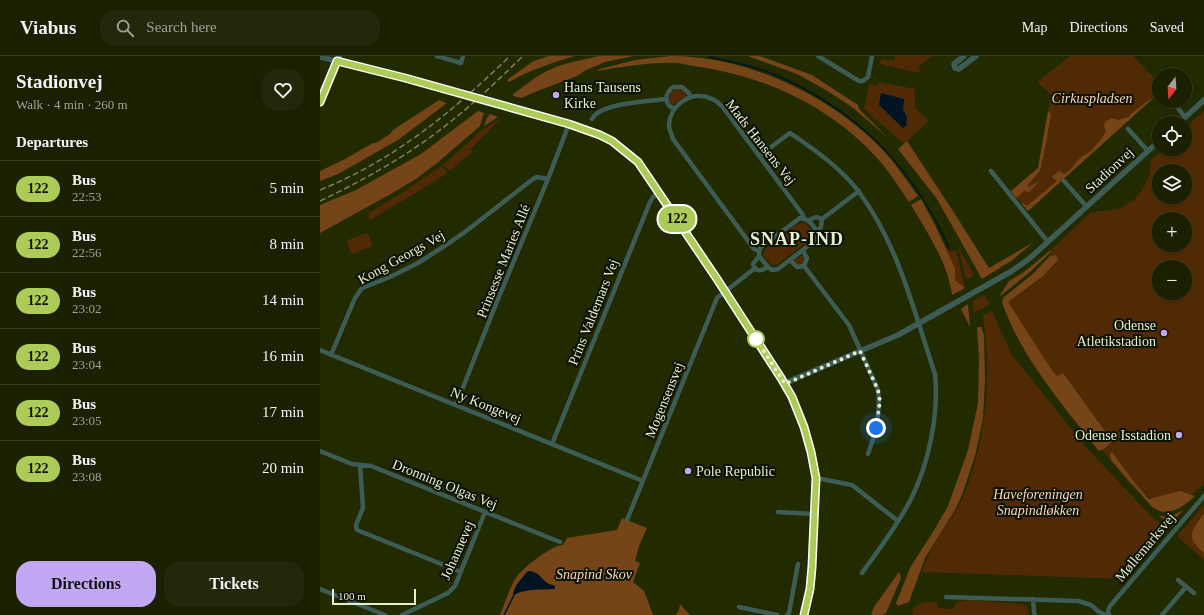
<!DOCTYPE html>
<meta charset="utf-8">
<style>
:root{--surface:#1a2000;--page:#23280a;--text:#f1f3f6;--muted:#9fa399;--line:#383e22;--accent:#c2a8f2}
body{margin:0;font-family:"Times New Roman",serif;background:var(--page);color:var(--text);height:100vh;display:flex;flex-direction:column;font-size:15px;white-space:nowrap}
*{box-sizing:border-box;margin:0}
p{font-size:13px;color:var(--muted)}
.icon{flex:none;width:22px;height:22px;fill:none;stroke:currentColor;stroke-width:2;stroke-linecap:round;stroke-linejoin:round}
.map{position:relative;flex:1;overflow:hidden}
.drawer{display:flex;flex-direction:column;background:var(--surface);width:320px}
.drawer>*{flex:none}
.badge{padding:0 8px;border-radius:13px;font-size:14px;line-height:26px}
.needle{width:26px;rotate:197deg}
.tools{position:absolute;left:832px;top:12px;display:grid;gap:8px}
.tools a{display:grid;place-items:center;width:40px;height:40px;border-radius:50%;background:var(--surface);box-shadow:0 1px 3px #0004,0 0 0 1px var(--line);font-size:20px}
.scale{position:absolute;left:12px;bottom:10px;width:84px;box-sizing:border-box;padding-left:4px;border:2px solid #e7efd1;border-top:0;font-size:11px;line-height:14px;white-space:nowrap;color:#e7efd1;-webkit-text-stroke:3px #0c1100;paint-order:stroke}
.you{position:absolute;width:20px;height:20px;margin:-10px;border:3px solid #fff;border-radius:50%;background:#1a73e8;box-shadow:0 0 0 6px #1a73e833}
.map>.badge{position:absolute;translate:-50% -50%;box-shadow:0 0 0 2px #fff}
h2{padding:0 16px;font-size:15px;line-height:36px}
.round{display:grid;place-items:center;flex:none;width:42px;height:42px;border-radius:16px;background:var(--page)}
.summary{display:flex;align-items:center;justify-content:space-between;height:68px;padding:0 16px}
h1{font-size:19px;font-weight:800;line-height:30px}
.button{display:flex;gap:8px;margin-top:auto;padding:8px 16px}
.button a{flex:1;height:46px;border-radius:16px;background:var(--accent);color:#111;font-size:16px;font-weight:800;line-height:46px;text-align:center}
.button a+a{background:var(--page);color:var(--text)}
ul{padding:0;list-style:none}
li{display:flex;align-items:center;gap:12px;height:56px;padding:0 16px;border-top:1px solid var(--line)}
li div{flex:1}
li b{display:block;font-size:15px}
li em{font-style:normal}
li .badge{min-width:44px;font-weight:700;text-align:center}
header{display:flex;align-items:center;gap:24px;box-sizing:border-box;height:56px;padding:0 20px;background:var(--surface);border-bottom:1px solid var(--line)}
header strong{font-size:19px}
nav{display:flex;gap:22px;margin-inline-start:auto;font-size:14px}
.search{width:280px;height:36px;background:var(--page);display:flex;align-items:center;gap:10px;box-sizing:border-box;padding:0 14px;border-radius:16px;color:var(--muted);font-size:15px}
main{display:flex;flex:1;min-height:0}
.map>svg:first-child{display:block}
.green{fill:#502a04;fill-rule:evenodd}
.forest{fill:#764517;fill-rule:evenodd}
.water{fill:#001423}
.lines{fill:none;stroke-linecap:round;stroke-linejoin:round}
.stream{stroke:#001423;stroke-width:1.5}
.minor{stroke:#3e5c56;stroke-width:4.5}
.tertiary{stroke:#3e5c56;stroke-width:5.5}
.secondary{stroke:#4a7a71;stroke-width:6}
.rail{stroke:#7b835f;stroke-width:1.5;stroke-dasharray:6 3;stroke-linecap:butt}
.line-casing{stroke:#fff;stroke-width:9}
.line{stroke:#adcb57;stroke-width:6}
.walk{stroke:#e7efd1;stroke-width:4;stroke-dasharray:0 7.2}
.poi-dot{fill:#c2a8f2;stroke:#0c1100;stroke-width:1.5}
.stop-dot{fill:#fff;stroke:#adcb57;stroke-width:2}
.labels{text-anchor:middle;stroke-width:4;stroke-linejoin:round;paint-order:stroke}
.poi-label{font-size:14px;fill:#e7efd1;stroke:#0c1100;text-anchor:start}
.park-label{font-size:14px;font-style:italic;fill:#fad6b9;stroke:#0c1100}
.street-label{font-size:14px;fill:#e7efd1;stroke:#0c1100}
.district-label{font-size:18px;font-weight:bold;letter-spacing:1px;fill:#e7efd1;stroke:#0c1100}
</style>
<header>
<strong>Viabus</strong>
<div class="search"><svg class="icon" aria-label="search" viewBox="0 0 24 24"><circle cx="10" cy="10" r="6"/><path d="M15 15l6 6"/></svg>Search here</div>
<nav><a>Map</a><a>Directions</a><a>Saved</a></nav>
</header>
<main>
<section class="drawer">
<div class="summary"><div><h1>Stadionvej</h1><p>Walk · 4 min · 260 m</p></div><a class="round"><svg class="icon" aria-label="heart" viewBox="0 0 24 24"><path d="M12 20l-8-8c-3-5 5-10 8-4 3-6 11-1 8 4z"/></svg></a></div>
<h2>Departures</h2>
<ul>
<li><span class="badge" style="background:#adcb57;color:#111">122</span><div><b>Bus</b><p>22:53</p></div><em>5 min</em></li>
<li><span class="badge" style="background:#adcb57;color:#111">122</span><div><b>Bus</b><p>22:56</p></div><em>8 min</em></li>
<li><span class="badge" style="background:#adcb57;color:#111">122</span><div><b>Bus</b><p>23:02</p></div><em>14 min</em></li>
<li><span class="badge" style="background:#adcb57;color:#111">122</span><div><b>Bus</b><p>23:04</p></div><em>16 min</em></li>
<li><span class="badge" style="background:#adcb57;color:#111">122</span><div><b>Bus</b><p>23:05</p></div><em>17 min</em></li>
<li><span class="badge" style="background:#adcb57;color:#111">122</span><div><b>Bus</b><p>23:08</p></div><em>20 min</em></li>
</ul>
<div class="button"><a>Directions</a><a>Tickets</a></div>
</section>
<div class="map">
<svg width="884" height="559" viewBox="0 0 884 559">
<rect width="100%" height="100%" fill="#222a00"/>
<path class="green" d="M 575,0 L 612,0 L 598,11 L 601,16 L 599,17 L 560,8 L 561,3 L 574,5 Z
M 750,0 L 813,0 L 839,27 L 839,37 L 708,155 L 691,135 L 718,112 L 731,39 L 717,26 Z
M 559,26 L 595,33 L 595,52 L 609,65 L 584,88 L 544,53 L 549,28 L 558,30 Z
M 358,33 L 364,36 L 367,40 L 359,44 L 353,49 L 349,45 C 349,38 351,35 358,33 Z
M 884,55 L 884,428 L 850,457 L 841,456 L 829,441 L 810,428 L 783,395 L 749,359 L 686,257 L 682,246 L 684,241 L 713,218 L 730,200 L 732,193 L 771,156 L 800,153 L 814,144 L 824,131 L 830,117 L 831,104 L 843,93 L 865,93 L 865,72 ZM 839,115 L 865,115 L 865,141 L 839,141 ZM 839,163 L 865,163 L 865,189 L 839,189 ZM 839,211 L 865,211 L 865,237 L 839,237 Z
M 181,62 L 150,94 L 152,96 L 130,115 L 123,109 L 162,74 Z
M 121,110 L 128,117 L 49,165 L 48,160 L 50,156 L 83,136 Z
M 483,167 L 486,168 L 494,177 L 492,182 L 458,208 L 452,209 L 443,199 L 445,194 L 475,169 Z
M 46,177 L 48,177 L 52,188 L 52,190 L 33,198 L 31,197 L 27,186 L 28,184 Z
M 638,191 L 654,219 L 646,223 Z
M 626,192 L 632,196 L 636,194 L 645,232 L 635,224 L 635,212 Z
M 483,199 L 484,201 L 483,207 L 479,208 L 475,207 L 474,204 Z
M 664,239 L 670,248 L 654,257 L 652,246 Z
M 672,255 L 692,299 L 713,325 L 765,390 L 830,459 L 846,472 L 803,523 L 601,516 C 605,507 609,497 614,489 C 623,472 636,457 644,439 C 647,433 649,426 651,419 C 668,368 671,314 663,260 Z
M 884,448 L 884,504 L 857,480 Z
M 648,544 L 702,548 L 707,550 L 709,559 L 593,559 L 592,553 L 603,546 L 617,546 L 618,552 L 633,553 L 637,546 Z"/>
<path class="forest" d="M 228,0 L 254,0 C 232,7 210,14 189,26 L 187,24 L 212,6 Z
M 279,0 L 314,0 L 285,6 L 264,15 L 257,20 L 220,34 L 201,42 L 193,40 L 193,38 C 204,31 214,21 227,15 C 243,7 262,4 279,0 Z
M 351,0 C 428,0 511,40 563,94 C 576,108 587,125 598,140 L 589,146 C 579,131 569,115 557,102 C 509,49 442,19 373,10 C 368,9 363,8 358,7 C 330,6 303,11 276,15 L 280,13 L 315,4 Z
M 428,0 L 440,0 L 492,19 L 538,49 L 539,53 L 567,81 L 532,51 L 506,34 L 477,18 Z
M 838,38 L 708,155 L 702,148 L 703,147 L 707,150 L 737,125 L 732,121 L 739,115 L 744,118 C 752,114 754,108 760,102 C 763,99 767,98 771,95 C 773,93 785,79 786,75 L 784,69 L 785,66 L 792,62 L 798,64 L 809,61 C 813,54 831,44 838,38 Z
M 119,44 L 127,47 L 78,84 L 18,118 L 0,125 L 0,115 L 25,103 L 53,87 L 56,87 L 70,78 L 73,74 Z
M 158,55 L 164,57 L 160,70 L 117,107 L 96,123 L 69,139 L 0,177 L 0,149 L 36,134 L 101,98 Z
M 728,55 L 731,58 L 726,87 L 720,115 L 707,130 L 709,131 L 720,125 L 708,137 L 705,134 L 696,142 L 691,135 L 718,112 Z
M 170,58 L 178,61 L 164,70 L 167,62 Z
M 587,85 L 631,152 L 669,212 L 714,186 L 691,205 L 662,223 L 617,143 L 578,93 Z
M 601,143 L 615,169 L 635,212 L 635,224 L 645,232 L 632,239 C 628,207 607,176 591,149 Z
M 731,194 L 731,196 L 710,216 L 679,241 L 689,225 L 704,216 Z
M 736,199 L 738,204 L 723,220 L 688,246 L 733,316 L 737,320 L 743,317 L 792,385 L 784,393 L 779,395 C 743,349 701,302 682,246 L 684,241 L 713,218 L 730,200 Z
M 648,248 L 650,271 L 641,253 Z
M 658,271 L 661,271 L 664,279 L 665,324 L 663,363 L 655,400 L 642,439 L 635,454 L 605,502 L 589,546 L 578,550 L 576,547 L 591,510 L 613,476 L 628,450 L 648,394 L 658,347 L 659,303 L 657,272 Z
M 792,396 L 814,426 L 829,443 L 860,435 L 875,440 C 862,452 847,463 831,450 L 791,404 L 790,398 Z
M 863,454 L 850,469 L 839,460 L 850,461 Z
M 884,458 L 884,497 C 865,481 871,475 884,458 Z
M 302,462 L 327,472 L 319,490 L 315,505 L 320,507 L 313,526 L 324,535 L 333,559 L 180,559 C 185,547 189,533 196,522 C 201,513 233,488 243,489 L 247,482 L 297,474 ZM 217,517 L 226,527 L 235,530 L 199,536 L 194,539 Z
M 579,516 L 581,522 L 566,557 L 563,559 L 553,559 L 551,558 L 554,551 Z
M 360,548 L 370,559 L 356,559 L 359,554 Z"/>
<path class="water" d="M 561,37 L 584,43 L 583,54 L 587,61 L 586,70 L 583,72 L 559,49 Z
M 208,515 C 221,515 221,527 235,530 L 235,533 C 223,534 205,532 194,539 L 193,538 C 195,528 202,522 208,515 Z"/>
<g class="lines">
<path class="stream" d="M 389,1 C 409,5 429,9 448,16 C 532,49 594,111 630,194
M 184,559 L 194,539"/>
<path class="minor" d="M 117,0 L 141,7 L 143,0
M 498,0 L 539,25 L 543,25 L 548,21 L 552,0
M 852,45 L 865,61
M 354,53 C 344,48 344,38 353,31 L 362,31 L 369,37 L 370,41
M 272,63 C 280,47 329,45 346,43
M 808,73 L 828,95
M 439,100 L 470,77 C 495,94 521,112 539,136 C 579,190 594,256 615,318 C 619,358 609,407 591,443 C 578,469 559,493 542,517
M 671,115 L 728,186
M 744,125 L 767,151
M 502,163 L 539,135
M 488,165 C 494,161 496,160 502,163 L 501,171 L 496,176
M 439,195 L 434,193 L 353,83 C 352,79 350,75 349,71 C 349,49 372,33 392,43 C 396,44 399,48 402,50 L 483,159 L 484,163
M 439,200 L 448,211 L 452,214 L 458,213 L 496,184 L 498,179 C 495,171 489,163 480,162 L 441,191 L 439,195 L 439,200 L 433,208 C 436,217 441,215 448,211
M 470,204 L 477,211 L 484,210 L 487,202 L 483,195
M 484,210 L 529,269 L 558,334 C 561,356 556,377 548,398
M 0,294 L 323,425
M 11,299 L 35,242 L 42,232 L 70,221 L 98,207 L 126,189 L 145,176 L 213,123 L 217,121 L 228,123
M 136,349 L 176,248 L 228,123 L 249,68
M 232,388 L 330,146 L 333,141 L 339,136
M 0,395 L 32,408 L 51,410 L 240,486
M 40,409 L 43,452 L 36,469 L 37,474 L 141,516
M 496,422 L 532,429 L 578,465
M 458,456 L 495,458
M 307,464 L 397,242 L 435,212
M 858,524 L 874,537
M 0,533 L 65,559
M 626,541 L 758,545 L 771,549 L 779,556 L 786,559
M 713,543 L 714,556 L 715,559
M 419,551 L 457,559
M 82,559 L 128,537 L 135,530 L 165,456
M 467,559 L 469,557 L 478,508
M 789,559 L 788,555 L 790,550 L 884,440
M 842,559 L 866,531"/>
<path class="tertiary" d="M 644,0 L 634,8 L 635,12 L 639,13 L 656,0
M 0,1 L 85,22 L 249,68 L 280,79 L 292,85 L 304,93 L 318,106 L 339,136 L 465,327 C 479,354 494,393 496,423 C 497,436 495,449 495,462 C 493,497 492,525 484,559
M 859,67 L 884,44
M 465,327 L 578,279 L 692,215 L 710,202 L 839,85"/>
<path class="secondary" d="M 0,45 L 19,0"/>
<path class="rail" d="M 0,134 C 76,103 132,56 190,0
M 0,145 C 48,122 94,96 135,62 C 159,43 181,21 203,0"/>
</g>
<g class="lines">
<defs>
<path id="line" d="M 0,46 L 17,5 L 85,22 L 249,68 L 280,79 L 292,85 L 318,106 L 397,223 L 461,322 L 472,341 L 484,371 L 491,396 L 496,422 L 492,511 L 490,533 L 484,559"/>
</defs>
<use href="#line" class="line-casing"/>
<use href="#line" class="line"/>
<path class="walk" d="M 436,283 L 465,328 L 540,295 L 558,334 L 560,345 L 556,372"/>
</g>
<g class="poi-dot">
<circle cx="236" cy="39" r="4"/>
<circle cx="844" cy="277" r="4"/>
<circle cx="859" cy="379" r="4"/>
<circle cx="368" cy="415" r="4"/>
</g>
<circle class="stop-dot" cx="436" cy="283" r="8"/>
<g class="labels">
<g class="poi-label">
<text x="244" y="36">Hans Tausens<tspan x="244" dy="16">Kirke</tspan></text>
<text x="836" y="274" text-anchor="end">Odense<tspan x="836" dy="16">Atletikstadion</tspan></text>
<text x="851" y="384" text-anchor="end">Odense Isstadion</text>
<text x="376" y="420">Pole Republic</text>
</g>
<g class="park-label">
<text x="772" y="47">Cirkuspladsen</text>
<text x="718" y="443">Haveforeningen<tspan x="718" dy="16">Snapindløkken</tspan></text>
<text x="274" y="523">Snapind Skov</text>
</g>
<g class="street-label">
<text transform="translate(441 86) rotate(52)" y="5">Mads Hansens Vej</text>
<text transform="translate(789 114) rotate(-43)" y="5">Stadionvej</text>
<text transform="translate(81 201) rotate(-29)" y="5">Kong Georgs Vej</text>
<text transform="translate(183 205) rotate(-68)" y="5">Prinsesse Maries Allé</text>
<text transform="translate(273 256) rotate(-68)" y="5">Prins Valdemars Vej</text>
<text transform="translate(344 344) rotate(-68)" y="5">Mogensensvej</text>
<text transform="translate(166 349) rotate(22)" y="5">Ny Kongevej</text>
<text transform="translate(125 428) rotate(22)" y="5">Dronning Olgas Vej</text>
<text transform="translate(825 491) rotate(-50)" y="5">Møllemarksvej</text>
<text transform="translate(137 494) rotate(-66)" y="5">Johannevej</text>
</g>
<g class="district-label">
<text x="477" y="189">SNAP-IND</text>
</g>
</g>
</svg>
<div class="tools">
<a><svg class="needle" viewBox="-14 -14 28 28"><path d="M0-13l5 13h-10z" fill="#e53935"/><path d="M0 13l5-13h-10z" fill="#9fa399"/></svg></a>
<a><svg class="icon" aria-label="locate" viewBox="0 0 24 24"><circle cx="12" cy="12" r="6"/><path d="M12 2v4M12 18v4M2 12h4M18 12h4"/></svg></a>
<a><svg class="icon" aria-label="layers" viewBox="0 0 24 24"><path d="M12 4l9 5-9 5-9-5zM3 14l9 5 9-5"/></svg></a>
<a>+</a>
<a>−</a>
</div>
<div class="scale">100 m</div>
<div class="you" style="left:556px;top:372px"></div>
<b class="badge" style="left:357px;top:163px;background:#adcb57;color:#111">122</b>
</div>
</main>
